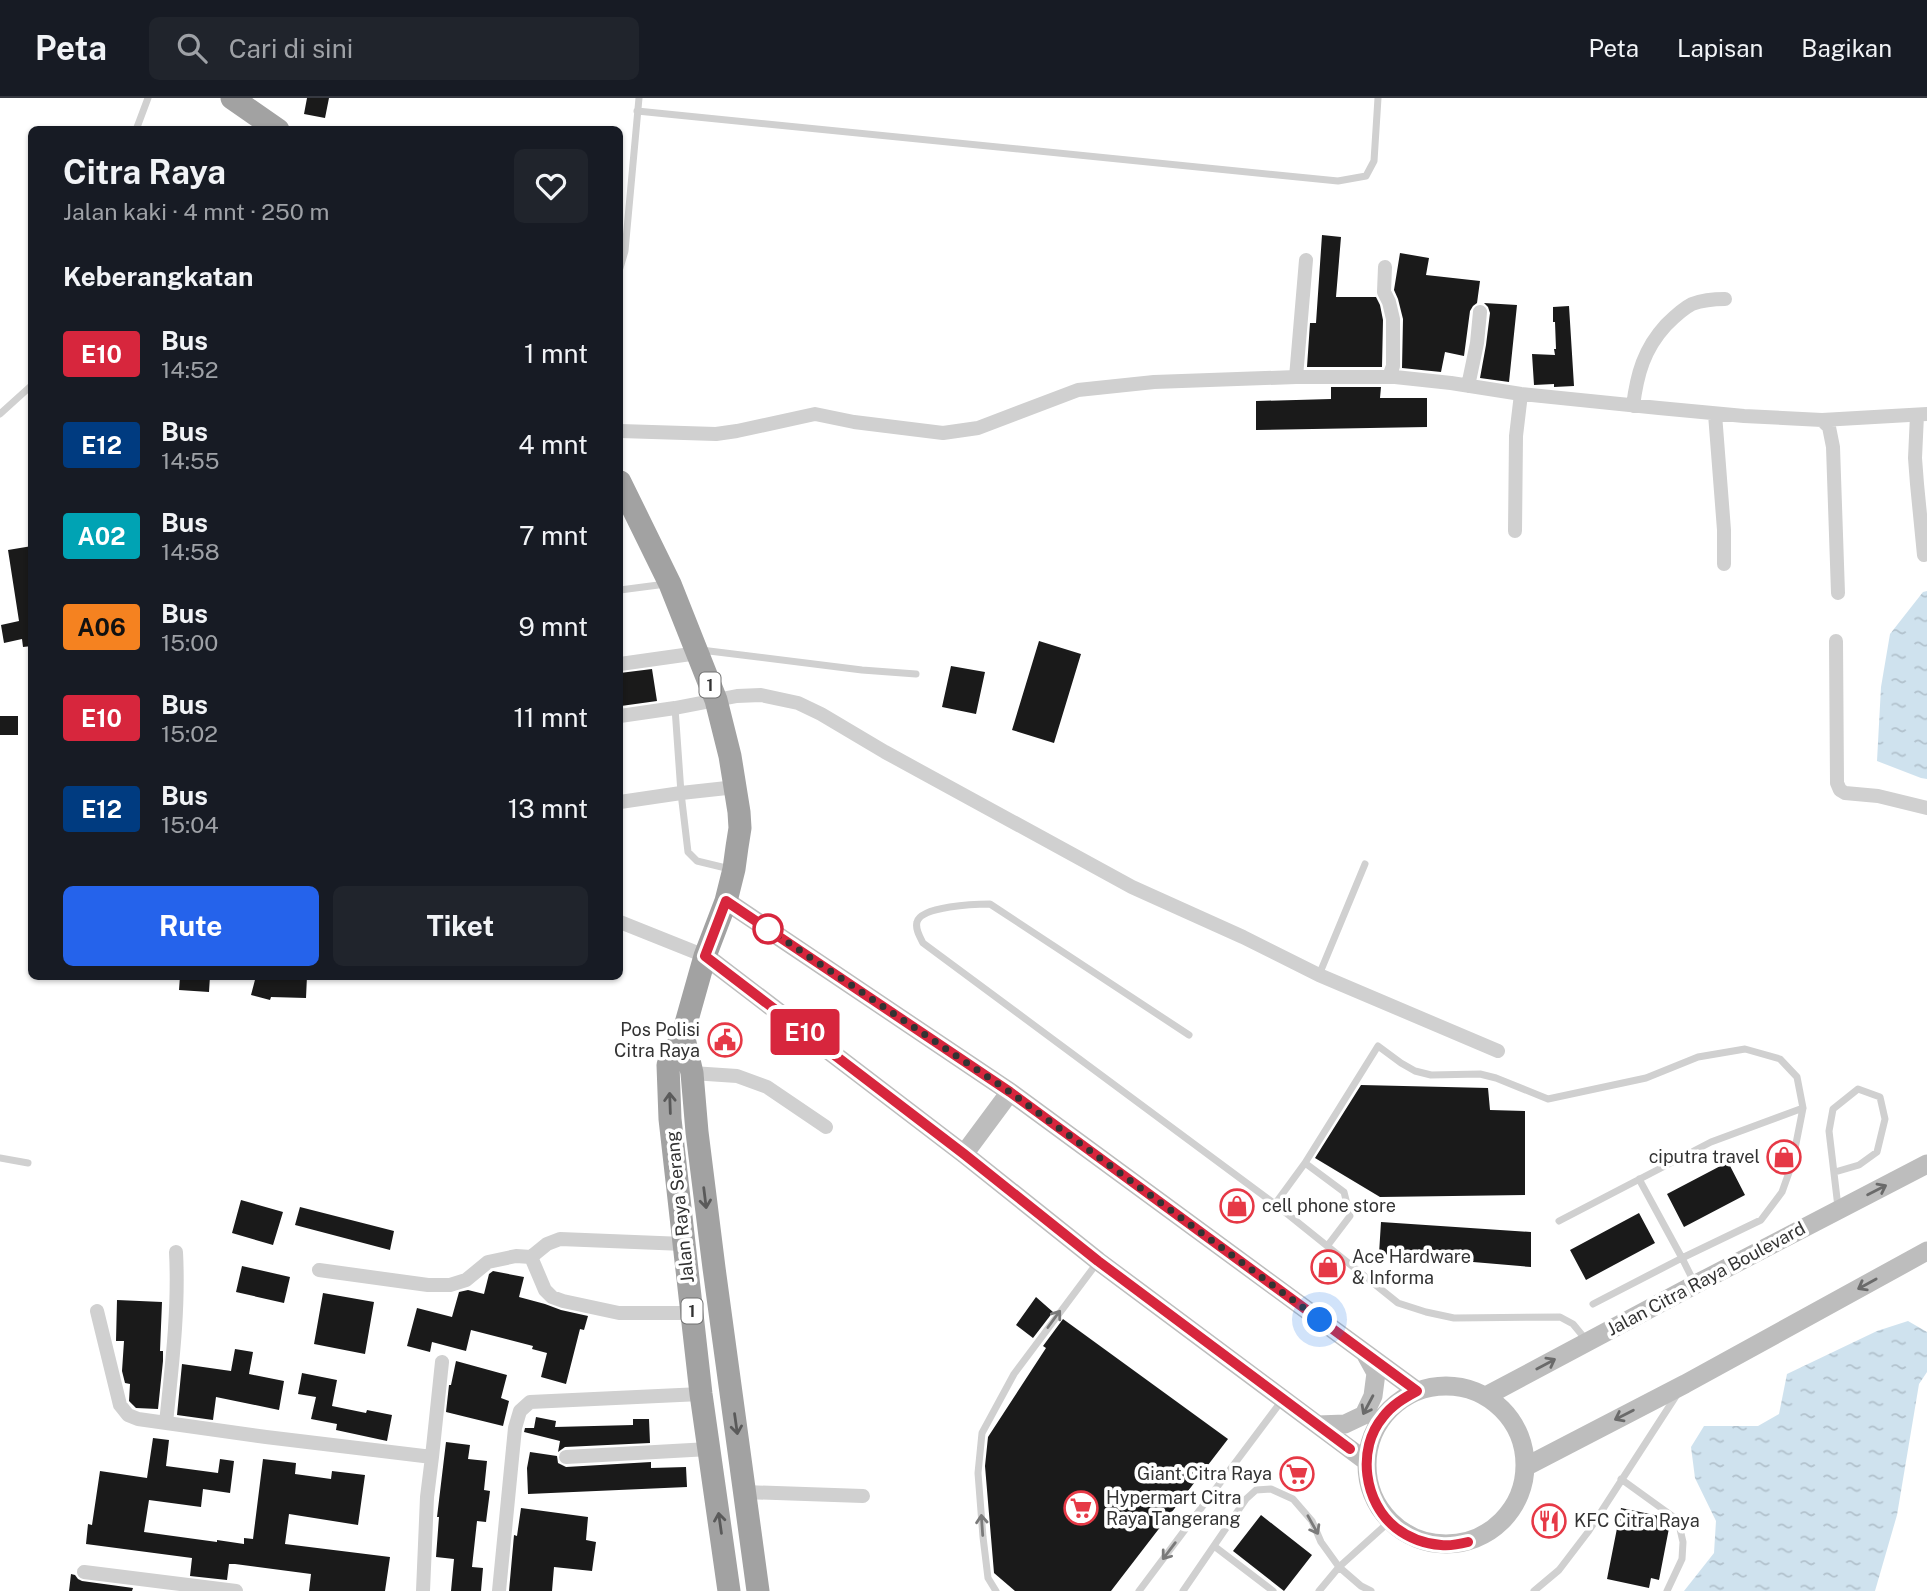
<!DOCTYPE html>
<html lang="id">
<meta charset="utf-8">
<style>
:root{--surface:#171b24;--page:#20242c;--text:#f1f3f6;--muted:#9ea1a6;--line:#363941;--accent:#2563eb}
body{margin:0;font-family:"Public Sans",sans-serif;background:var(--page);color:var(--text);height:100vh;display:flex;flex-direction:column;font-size:26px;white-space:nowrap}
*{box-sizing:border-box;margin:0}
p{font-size:23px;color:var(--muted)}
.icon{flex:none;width:38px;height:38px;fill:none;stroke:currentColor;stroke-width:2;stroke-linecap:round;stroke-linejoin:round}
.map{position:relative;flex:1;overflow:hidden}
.sheet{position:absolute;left:28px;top:28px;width:595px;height:854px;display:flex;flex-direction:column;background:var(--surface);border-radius:10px;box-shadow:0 2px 5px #0004}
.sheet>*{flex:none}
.badge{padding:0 14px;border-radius:5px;font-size:24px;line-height:46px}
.you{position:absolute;width:35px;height:35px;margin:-18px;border:5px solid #fff;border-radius:50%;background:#1a73e8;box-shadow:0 0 0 10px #1a73e833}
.map>.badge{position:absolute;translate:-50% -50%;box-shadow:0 0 0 4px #fff}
h2{padding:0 35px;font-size:26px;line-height:63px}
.round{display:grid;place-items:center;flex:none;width:74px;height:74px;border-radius:10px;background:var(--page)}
.overview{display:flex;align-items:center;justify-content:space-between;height:119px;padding:0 35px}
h1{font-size:33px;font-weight:700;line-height:52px}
.cta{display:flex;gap:14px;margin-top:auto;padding:14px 35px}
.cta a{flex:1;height:80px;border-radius:10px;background:var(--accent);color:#fff;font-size:28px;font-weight:700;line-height:80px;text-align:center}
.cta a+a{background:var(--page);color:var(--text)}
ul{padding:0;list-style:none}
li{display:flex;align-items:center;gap:21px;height:91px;padding:0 35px}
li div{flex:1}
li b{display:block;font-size:26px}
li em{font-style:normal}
li .badge{min-width:77px;font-weight:700;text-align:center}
header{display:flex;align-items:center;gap:42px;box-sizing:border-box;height:98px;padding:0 35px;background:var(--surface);border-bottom:2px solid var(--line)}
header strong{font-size:33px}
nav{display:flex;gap:38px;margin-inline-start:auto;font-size:24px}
.search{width:490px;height:63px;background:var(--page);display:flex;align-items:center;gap:18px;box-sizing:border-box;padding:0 24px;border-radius:10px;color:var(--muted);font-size:26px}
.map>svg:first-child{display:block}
.water{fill:url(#water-ripples)}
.building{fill:#1a1a1a}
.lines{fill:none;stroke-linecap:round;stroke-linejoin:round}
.service{stroke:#d0d0d0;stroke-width:7}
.minor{stroke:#d0d0d0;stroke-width:14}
.secondary{stroke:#bdbdbd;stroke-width:19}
.trunk{stroke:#a2a2a2;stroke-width:23}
.oneway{stroke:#5a5a5a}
.oneway2{stroke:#6a6a6a}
.oneway3{stroke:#7a7a7a}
.line-casing{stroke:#fff;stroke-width:16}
.line{stroke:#d7263d;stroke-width:10}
.walk{stroke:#333;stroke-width:7;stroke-dasharray:0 12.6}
.stop-dot{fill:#fff;stroke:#d7263d;stroke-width:3.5}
.labels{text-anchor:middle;stroke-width:7;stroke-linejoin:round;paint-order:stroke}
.shield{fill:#fff;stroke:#707070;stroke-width:2}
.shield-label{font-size:16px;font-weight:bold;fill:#333}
.poi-label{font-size:18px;fill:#333;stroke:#fff;text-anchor:start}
.street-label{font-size:18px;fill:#333;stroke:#fff}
</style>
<header>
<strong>Peta</strong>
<div class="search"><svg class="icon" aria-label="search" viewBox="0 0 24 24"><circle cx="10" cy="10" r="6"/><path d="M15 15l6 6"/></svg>Cari di sini</div>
<nav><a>Peta</a><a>Lapisan</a><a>Bagikan</a></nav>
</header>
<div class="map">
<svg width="1927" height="1493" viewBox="0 0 1927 1493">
<defs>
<pattern id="water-ripples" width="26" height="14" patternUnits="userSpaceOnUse" patternTransform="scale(1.75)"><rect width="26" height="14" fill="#cfe2ee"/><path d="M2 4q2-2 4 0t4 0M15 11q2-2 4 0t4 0" fill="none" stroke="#b2c2cd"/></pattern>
</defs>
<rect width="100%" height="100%" fill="#fff"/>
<path class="water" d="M 1927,493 L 1927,681 L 1921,680 L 1877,663 L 1881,589 L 1890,536 L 1923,494 Z
M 1908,1223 L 1927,1234 L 1927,1274 L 1919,1286 L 1897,1417 L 1875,1493 L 1684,1493 L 1714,1455 L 1716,1423 L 1695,1380 L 1691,1349 L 1704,1328 L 1758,1328 L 1779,1316 L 1787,1276 L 1877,1233 Z"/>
<path class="building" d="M 307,0 L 329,0 L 325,20 L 304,16 Z
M 1322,137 L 1341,139 L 1336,199 L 1376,199 L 1380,207 L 1383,222 L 1382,269 L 1307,269 L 1310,225 L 1316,225 Z
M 1400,155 L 1429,160 L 1426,177 L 1480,183 L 1477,205 L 1473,208 L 1470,213 L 1464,258 L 1445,254 L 1441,274 L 1402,270 L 1403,221 L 1398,201 L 1394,192 Z
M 1484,205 L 1517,207 L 1509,284 L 1480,280 L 1486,247 L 1490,215 L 1488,209 Z
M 1569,208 L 1574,288 L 1554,289 L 1554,286 L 1534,287 L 1532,256 L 1555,257 L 1554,251 L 1556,251 L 1555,224 L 1553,224 L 1553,209 Z
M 1331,289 L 1381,289 L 1380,300 L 1427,300 L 1427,329 L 1256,332 L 1256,303 L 1331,301 Z
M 32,448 L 32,548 L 23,549 L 22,541 L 4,545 L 1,527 L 19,523 L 8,452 Z
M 1039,543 L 1081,556 L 1054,645 L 1012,632 Z
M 951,568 L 985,574 L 976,616 L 942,609 Z
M 652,571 L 657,603 L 621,608 L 620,575 Z
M 0,618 L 18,618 L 18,637 L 0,637 Z
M 180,878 L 210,878 L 209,894 L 179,892 Z
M 256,878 L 307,878 L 306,900 L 271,899 L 270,902 L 251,897 Z
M 1361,987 L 1488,990 L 1490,1012 L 1525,1013 L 1525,1097 L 1380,1099 L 1315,1060 Z
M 1728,1064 L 1745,1097 L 1684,1129 L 1667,1096 Z
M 241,1102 L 283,1114 L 273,1147 L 232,1135 Z
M 300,1109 L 394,1133 L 390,1152 L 295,1127 Z
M 1639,1115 L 1655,1145 L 1586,1182 L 1570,1152 Z
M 1381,1124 L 1531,1134 L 1531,1169 L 1379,1156 Z
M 242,1168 L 290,1179 L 284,1205 L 236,1194 Z
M 493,1173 L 524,1179 L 519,1199 L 545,1206 L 561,1212 L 588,1218 L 584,1232 L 580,1231 L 566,1286 L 541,1279 L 547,1255 L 532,1251 L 533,1248 L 471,1232 L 466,1253 L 432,1244 L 430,1254 L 407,1248 L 417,1210 L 452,1219 L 459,1194 L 468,1192 L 484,1196 L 489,1176 Z
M 323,1195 L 374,1204 L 365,1256 L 314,1246 Z
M 1036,1199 L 1053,1214 L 1033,1240 L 1016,1227 Z
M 117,1202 L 162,1204 L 160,1253 L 163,1253 L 163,1263 L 158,1311 L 136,1310 L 129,1303 L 130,1286 L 125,1285 L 122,1273 L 124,1243 L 116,1243 Z
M 1063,1221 L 1228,1341 L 1111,1493 L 1015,1493 L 994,1475 L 985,1368 L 988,1339 L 1046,1250 L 1043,1248 Z
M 235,1251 L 253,1254 L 249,1276 L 284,1283 L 279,1312 L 216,1299 L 213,1322 L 177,1317 L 182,1266 L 231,1273 Z
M 456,1263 L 507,1277 L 501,1300 L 509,1303 L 503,1328 L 446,1314 L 449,1287 L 451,1287 Z
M 302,1275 L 337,1282 L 332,1308 L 366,1315 L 367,1312 L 392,1317 L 387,1343 L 336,1332 L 337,1326 L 311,1321 L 316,1299 L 298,1296 Z
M 536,1319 L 556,1323 L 555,1329 L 633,1327 L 633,1321 L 649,1321 L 650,1345 L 565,1349 L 558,1354 L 560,1343 L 524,1334 L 525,1330 L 534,1330 Z
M 153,1340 L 169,1342 L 166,1368 L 218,1375 L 220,1361 L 234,1363 L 230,1395 L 203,1391 L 201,1409 L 149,1402 L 144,1434 L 217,1444 L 217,1442 L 244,1446 L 244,1440 L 253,1441 L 263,1361 L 296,1365 L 295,1376 L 331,1381 L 332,1373 L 365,1377 L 358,1427 L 289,1416 L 285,1446 L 390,1459 L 385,1493 L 309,1493 L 311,1476 L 235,1466 L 229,1466 L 227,1482 L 190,1478 L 192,1460 L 86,1446 L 88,1426 L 92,1427 L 100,1373 L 147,1380 Z
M 446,1344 L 470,1347 L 468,1361 L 487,1363 L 484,1392 L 490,1393 L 486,1424 L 477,1423 L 472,1469 L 483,1470 L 481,1493 L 451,1493 L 454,1461 L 436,1459 L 439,1419 L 437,1419 Z
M 530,1354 L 557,1358 L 558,1365 L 566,1369 L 651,1364 L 651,1370 L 686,1369 L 687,1389 L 528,1396 L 527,1370 Z
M 521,1410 L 588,1419 L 586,1442 L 596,1444 L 592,1473 L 554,1469 L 552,1493 L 509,1493 L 514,1437 L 517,1438 Z
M 1621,1410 L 1664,1419 L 1670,1425 L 1659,1482 L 1651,1480 L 1649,1490 L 1607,1481 Z
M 1261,1417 L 1312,1457 L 1284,1493 L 1233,1453 Z
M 71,1476 L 75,1477 L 78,1481 L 82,1483 L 133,1490 L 132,1493 L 69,1493 Z"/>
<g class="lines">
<path class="service" d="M 637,13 L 1338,83 L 1366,78 L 1374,63 L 1378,0
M 136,32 L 148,0
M 620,170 L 625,153 L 639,0
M 0,316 L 32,287
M 620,492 L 666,486
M 701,552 L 862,572 L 916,576
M 675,610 L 681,695 L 688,754 L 697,763 L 730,771
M 1319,877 L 1365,766
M 1189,937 L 990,806 C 976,806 921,808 917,824 C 915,831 920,839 923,845 L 1275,1106 L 1398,1205 L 1426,1214 L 1454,1220 L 1560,1219 L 1573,1226 L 1587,1243
M 0,1060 L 28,1065
M 1305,1065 L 1344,1094 L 1350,1118 L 1328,1147
M 1835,1074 L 1859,1067 L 1877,1054 L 1885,1021 L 1880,999 L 1858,991 L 1833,1011 L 1829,1033 L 1838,1109
M 1275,1106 L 1305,1065 L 1378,948 L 1401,965 L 1415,973 L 1431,977 L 1480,976 L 1496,980 L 1548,1001 L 1646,980 L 1698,959 L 1745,951 L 1780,961 L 1797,979 L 1803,1010 L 1792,1066 L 1782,1094 L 1761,1122 L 1682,1160 L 1695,1186
M 1559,1123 L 1711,1044 L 1803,1010
M 1593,1206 L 1682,1160 L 1639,1081
M 1621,1381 L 1675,1420 L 1680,1431 L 1683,1444 L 1682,1461 L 1667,1493
M 1214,1448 L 1273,1493
M 996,1493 L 988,1480 L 983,1439 L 978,1375 L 982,1335 L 1014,1276 L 1097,1165
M 1139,1493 L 1283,1301
M 1183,1493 L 1246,1401 L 1256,1392 L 1271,1391 L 1293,1401 L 1312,1423 L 1321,1444 L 1339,1469 L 1361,1488 L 1371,1493
M 1319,1493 L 1339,1469 L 1390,1423
M 1534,1493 L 1559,1472 L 1588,1434 L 1676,1298"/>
<path class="minor" d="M 1385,169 L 1384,194 L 1389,204 L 1393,221 L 1393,268 L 1389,279
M 1296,279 L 1306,162
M 1468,288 L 1477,245 L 1480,214
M 1633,308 C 1637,276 1644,251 1666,227 C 1674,219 1682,211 1692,206 C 1703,202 1714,201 1725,201
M 1715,316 L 1724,432 L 1724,466
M 1917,317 L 1915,360 L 1917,386 L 1924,457
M 1822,322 L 1927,316
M 620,333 L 716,336 L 737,333 L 815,316 L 854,324 L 943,335 L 978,330 L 1078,292 L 1154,284 L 1296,279 L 1395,279 L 1451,285 L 1521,296 L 1659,310 L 1744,318 L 1822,322 L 1829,329 L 1833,349 L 1838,495
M 1515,433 L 1516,338 L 1521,296
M 1836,543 L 1837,685 L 1840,692 L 1845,695 L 1878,698 L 1927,710
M 620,566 L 698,555
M 620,618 L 675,610 L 737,598 L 761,597 L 798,605 L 821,616 L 885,654 L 1132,789 L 1243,839 L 1319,877 L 1498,953
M 620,704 L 681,695 L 736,689
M 620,824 L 705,858
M 692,975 L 737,978 L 767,989 L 826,1029
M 531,1159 L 545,1192 L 552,1199 L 563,1203 L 619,1215 L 692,1215
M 319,1172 L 428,1187 L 450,1187 L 466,1182 L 488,1164 L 516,1158 L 531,1159 L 547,1146 L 560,1141 L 684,1146
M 97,1213 L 120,1307 L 128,1317 L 138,1321 L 266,1339 L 432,1359 L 427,1399 L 423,1493
M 166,1325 C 172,1267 179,1211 176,1154
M 432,1359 L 442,1264
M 566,1359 L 709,1351
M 745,1394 L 863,1398
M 84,1474 L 236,1493
M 499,1493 L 515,1330 L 520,1313 L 530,1304 L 701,1296"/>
<path class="secondary" d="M 726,803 L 1010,994 L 1417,1293
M 705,858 L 964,1056 L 1098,1163 L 1366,1363
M 964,1056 L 1010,994
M1367 1367a79 79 0 1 1 158 0a79 79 0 1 1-158 0Z
M 1486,1298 L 1696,1186 L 1927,1066
M 1318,1327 L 1345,1326 L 1364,1317 L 1373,1298 L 1376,1275 L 1365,1255
M 1525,1369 L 1685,1286 L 1927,1153"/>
<path class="trunk" d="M 232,0 L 278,32
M 620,384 L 670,486 L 716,602 L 730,658 L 739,714 L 740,730 L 737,749 L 734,771 L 726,803 L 705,858 L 683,936 L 668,967 L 670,1021 L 701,1296 L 729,1493
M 683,936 L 692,975 L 697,1034 L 714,1170 L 758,1493"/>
</g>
<defs><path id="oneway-shaft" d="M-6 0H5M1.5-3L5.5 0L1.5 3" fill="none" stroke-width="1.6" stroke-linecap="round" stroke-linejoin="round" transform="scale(1.75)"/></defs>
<g class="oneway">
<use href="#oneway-shaft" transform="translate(670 1005) rotate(-92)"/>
<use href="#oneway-shaft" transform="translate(705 1100) rotate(83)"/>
<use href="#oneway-shaft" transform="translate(736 1326) rotate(82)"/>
<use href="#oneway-shaft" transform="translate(720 1425) rotate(-98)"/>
</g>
<g class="oneway2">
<use href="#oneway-shaft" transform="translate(1877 1092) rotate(-27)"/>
<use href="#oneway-shaft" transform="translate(1867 1186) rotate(151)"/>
<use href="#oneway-shaft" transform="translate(1546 1266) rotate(-28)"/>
<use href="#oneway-shaft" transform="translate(1368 1307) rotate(118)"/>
<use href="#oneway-shaft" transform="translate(1624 1317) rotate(153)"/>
</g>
<g class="oneway3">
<use href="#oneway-shaft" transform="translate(1054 1221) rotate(-54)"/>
<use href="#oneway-shaft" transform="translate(982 1427) rotate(-94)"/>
<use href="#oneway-shaft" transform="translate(1313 1427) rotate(61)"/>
<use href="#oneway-shaft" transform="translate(1169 1453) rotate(127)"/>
</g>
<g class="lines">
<defs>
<path id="line" d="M 1350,1351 L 1098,1163 L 964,1056 L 705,858 L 726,803 L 1010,994 L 1417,1293 C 1404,1300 1392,1307 1383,1319 C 1356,1351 1364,1405 1396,1430 C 1409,1440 1426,1446 1441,1447 C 1450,1448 1460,1446 1468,1444"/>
</defs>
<use href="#line" class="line-casing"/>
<use href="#line" class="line"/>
<path class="walk" d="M 768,831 L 1010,994 L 1320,1222"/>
</g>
<defs>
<symbol id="civic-ring" viewBox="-11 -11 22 22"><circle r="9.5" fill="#fff" stroke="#e63946" stroke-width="1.5"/><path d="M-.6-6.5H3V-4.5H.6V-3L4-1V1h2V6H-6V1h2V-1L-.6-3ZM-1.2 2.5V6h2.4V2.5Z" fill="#e63946"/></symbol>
<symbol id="shop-ring" viewBox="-11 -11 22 22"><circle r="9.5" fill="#fff" stroke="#e63946" stroke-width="1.5"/><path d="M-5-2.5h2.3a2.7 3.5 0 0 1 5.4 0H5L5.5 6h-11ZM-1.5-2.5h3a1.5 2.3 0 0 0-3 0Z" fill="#e63946"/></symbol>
<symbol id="supermarket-ring" viewBox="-11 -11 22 22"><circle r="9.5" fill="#fff" stroke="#e63946" stroke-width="1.5"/><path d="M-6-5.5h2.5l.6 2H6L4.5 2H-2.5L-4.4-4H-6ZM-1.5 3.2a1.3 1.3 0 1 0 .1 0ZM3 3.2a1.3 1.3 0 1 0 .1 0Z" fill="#e63946"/></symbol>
<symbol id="restaurant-ring" viewBox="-11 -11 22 22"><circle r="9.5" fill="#fff" stroke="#e63946" stroke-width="1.5"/><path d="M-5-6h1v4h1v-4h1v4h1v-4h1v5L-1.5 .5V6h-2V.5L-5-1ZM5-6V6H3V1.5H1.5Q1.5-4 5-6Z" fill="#e63946"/></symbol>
</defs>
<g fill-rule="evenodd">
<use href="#civic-ring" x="706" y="923" width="38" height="38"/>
<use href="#shop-ring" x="1765" y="1040" width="38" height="38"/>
<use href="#shop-ring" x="1218" y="1089" width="38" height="38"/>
<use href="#shop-ring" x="1309" y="1150" width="38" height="38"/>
<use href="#supermarket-ring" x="1278" y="1357" width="38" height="38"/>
<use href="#supermarket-ring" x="1062" y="1391" width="38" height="38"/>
<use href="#restaurant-ring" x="1530" y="1404" width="38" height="38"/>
</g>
<circle class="stop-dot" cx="768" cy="831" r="14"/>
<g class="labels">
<g class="shield">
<rect x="699.5" y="574.5" width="21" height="25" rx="5"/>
<rect x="681.5" y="1200.5" width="21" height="25" rx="5"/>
</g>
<g class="shield-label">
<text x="710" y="593">1</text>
<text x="692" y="1219">1</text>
</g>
<g class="poi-label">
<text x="700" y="938" text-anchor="end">Pos Polisi<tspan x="700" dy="21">Citra Raya</tspan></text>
<text x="1760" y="1065" text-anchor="end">ciputra travel</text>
<text x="1262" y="1114">cell phone store</text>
<text x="1352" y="1165">Ace Hardware<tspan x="1352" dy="21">&amp; Informa</tspan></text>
<text x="1272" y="1382" text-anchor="end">Giant Citra Raya</text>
<text x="1106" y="1406">Hypermart Citra<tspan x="1106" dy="21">Raya Tangerang</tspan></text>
<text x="1574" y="1429">KFC Citra Raya</text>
</g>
<g class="street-label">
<text transform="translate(680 1109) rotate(-96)" y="6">Jalan Raya Serang</text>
<text transform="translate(1706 1181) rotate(-28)" y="6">Jalan Citra Raya Boulevard</text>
</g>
</g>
</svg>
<div class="you" style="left:1320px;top:1222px"></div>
<b class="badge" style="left:805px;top:934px;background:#d7263d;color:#fff">E10</b>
<section class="sheet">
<div class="overview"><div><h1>Citra Raya</h1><p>Jalan kaki · 4 mnt · 250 m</p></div><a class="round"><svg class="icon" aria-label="heart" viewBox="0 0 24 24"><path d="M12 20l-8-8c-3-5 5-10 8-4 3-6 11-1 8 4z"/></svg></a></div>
<h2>Keberangkatan</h2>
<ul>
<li><span class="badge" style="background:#d7263d;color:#fff">E10</span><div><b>Bus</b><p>14:52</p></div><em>1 mnt</em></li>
<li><span class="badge" style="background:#003b80;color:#fff">E12</span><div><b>Bus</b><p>14:55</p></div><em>4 mnt</em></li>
<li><span class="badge" style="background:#00a3b4;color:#fff">A02</span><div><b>Bus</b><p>14:58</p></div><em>7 mnt</em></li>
<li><span class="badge" style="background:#f58220;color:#111">A06</span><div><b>Bus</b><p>15:00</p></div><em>9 mnt</em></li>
<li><span class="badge" style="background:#d7263d;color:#fff">E10</span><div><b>Bus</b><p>15:02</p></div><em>11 mnt</em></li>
<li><span class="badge" style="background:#003b80;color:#fff">E12</span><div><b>Bus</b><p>15:04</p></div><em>13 mnt</em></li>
</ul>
<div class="cta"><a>Rute</a><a>Tiket</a></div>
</section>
</div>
